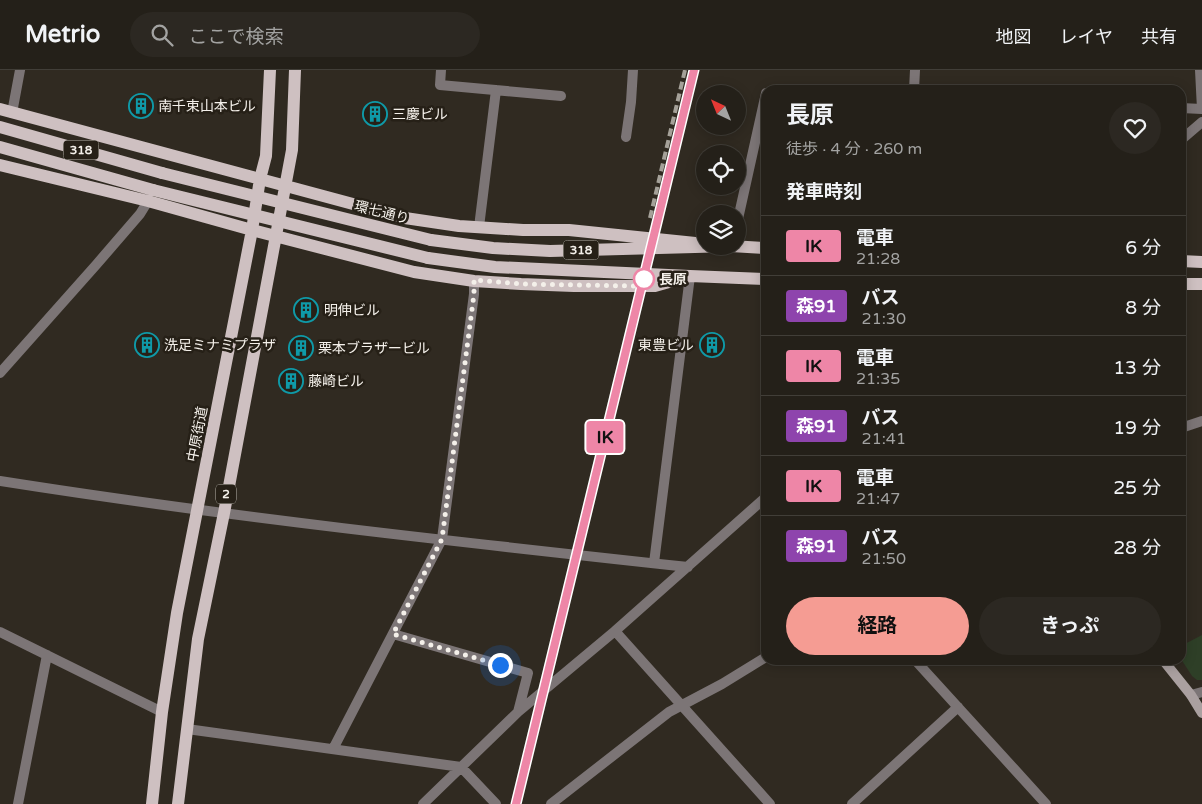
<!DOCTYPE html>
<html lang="ja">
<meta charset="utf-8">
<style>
:root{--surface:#242019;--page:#2c2822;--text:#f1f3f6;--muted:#a3a3a2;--line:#413e38;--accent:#f59c93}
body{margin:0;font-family:"Varela Round","Noto Sans JP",sans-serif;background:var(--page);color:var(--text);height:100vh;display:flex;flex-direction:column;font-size:19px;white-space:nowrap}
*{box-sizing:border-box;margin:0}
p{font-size:16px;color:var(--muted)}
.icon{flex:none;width:28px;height:28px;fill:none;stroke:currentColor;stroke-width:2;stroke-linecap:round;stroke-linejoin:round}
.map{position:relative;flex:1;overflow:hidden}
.details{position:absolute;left:761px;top:15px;width:425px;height:580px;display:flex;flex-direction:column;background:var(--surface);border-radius:15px;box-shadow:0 2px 12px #0003,0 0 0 1px var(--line)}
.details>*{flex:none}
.badge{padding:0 10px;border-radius:4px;font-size:18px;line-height:32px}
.needle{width:32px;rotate:317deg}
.buttons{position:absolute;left:696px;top:15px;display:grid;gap:10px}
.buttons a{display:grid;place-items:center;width:50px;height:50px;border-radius:50%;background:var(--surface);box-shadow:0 2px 12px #0003,0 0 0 1px var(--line);font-size:25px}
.you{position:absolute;width:25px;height:25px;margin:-12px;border:4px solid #fff;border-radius:50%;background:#1a73e8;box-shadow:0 0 0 8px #1a73e833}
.map>.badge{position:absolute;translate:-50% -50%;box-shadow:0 0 0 2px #fff}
h2{padding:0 25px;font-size:19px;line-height:45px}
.round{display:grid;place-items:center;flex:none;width:52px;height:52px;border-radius:26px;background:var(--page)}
.headline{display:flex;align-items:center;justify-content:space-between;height:85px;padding:0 25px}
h1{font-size:24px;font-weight:700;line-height:38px}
.button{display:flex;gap:10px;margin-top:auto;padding:10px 25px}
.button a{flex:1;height:58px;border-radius:30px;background:var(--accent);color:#111;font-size:20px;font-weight:700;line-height:58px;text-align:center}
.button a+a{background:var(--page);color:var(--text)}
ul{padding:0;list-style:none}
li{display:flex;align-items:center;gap:15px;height:60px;padding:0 25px;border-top:1px solid var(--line)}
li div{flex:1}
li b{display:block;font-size:19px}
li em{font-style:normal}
li .badge{min-width:55px;font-weight:700;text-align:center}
header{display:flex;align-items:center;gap:30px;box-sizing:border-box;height:70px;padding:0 25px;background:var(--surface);border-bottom:1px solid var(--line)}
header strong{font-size:24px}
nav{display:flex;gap:28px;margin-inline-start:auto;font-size:18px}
.search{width:350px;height:45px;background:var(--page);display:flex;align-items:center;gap:12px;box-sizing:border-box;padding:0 18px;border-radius:28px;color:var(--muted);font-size:19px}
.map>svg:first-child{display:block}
.green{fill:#2e3f27}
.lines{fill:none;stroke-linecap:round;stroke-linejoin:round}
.street{stroke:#7c7576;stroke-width:10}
.secondary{stroke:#aaa0a0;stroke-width:10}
.primary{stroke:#cec0c1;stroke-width:12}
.rail{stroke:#a5a199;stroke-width:4;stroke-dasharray:8 4;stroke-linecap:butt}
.primary-bridge{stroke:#cec0c1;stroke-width:12}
.line-casing{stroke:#fff;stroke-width:11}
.line{stroke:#ee86a7;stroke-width:8}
.walk{stroke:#f4f0ea;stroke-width:5;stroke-dasharray:0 9}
.stop-dot{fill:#fff;stroke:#ee86a7;stroke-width:2.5}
.labels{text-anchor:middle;stroke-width:5;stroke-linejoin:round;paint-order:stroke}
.shield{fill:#262017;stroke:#b6b2ab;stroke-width:1}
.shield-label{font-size:12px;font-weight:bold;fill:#f4f0ea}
.poi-label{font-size:14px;fill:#f4f0ea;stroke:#262017;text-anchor:start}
.street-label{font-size:14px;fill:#f4f0ea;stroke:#262017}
.stop-label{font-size:14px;font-weight:bold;fill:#f4f0ea;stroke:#262017;text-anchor:start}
</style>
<header>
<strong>Metrio</strong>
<div class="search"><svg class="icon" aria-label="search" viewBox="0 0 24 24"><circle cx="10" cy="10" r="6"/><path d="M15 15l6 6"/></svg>ここで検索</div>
<nav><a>地図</a><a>レイヤ</a><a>共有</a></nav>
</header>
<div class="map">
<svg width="1202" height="734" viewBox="0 0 1202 734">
<rect width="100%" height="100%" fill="#302a21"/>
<path class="green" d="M 1202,565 L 1202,610 L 1197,610 L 1192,606 L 1181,589 L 1181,576 Z"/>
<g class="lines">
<path class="street" d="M 441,0 L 440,15 L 561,26
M 1200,0 L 1202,39
M 914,20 L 915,0
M 1181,38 L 1202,39
M 12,43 L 20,0
M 626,67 L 631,32 L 633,0
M 1181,70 L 1202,52
M 738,149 L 766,23
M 479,157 L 496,20
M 0,303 L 96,195 L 140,144 L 148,131
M 1181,358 L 1202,351
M 0,411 C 228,447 458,472 688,497
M 654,493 L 690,206
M 615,561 L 770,734
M 0,562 L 162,642
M 393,564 L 528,603 L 518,642
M 915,590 L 1046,734
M 1191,625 L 1202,622
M 187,659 L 461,697 L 496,734
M 333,679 L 442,469 L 474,224 L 474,211
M 18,734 L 47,585
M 423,734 L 518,642 L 615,561 L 766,427
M 551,734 L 669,642 L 722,614 L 766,587
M 852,734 L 958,637"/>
<path class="secondary" d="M 1163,590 L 1191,625 L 1202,643"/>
<path class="primary" d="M 0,39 L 405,148 L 459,156 L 523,160 L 569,160 L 705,174
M 0,57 L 162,103
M 0,77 L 153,120
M 0,95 L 148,131 L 252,160 L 414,202 L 474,211 L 521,214 L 574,216 L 655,216 L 690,206
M 431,170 L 493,178 L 550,181 L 731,176 L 766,178
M 428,188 L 495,197 L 690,206 L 766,209
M 1181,191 L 1202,192
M 1181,214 L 1202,214
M 152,734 L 162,642 L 177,543 L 252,160 L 260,109 L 266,86 L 270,0
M 178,734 L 198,569 L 224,443 L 292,80 L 295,0"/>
<path class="rail" d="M 659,147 L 694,0
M 650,148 L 685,0"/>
<path class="primary-bridge" d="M 162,103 L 431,170
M 153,120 L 428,188"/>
</g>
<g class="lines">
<defs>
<path id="line" d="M 516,734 L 694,0"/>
</defs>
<use href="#line" class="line-casing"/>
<use href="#line" class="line"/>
<path class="walk" d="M 500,595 L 393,564 L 442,469 L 474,224 L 474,210 L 521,214 L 636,216 L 644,209"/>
</g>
<defs>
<symbol id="building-ring" viewBox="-11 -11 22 22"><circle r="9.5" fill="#262017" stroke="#0f9aa8" stroke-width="1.5"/><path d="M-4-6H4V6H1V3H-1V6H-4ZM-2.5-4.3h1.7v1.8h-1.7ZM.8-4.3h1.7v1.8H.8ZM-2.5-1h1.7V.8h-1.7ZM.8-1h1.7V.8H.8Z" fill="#0f9aa8"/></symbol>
</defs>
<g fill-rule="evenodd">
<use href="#building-ring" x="127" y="22" width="28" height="28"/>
<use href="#building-ring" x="361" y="30" width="28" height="28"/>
<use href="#building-ring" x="292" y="226" width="28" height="28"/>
<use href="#building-ring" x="133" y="261" width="28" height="28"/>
<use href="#building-ring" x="698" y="261" width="28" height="28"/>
<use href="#building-ring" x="287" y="264" width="28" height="28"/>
<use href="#building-ring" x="277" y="297" width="28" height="28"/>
</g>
<circle class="stop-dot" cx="644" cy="209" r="10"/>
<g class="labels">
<g class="shield">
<rect x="63.5" y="70.5" width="35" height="19" rx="4"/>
<rect x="563.5" y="170.5" width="35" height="19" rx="4"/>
<rect x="216" y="414.5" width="20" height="19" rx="4"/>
</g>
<g class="shield-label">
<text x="81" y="84">318</text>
<text x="581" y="184">318</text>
<text x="226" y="428">2</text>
</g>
<g class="poi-label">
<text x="158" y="41">南千束山本ビル</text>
<text x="392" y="49">三慶ビル</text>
<text x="324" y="245">明伸ビル</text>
<text x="164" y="280">洗足ミナミプラザ</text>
<text x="694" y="280" text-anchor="end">東豊ビル</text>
<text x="318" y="283">栗本ブラザービル</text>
<text x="308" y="316">藤崎ビル</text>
</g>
<g class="street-label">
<text transform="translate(382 142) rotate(14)" y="5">環七通り</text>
<text transform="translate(197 364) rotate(-79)" y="5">中原街道</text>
</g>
<g class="stop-label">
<text x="659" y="214">長原</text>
</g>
</g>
</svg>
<div class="buttons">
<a><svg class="needle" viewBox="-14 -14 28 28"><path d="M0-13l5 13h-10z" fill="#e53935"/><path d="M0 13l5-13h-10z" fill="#a3a3a2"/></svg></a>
<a><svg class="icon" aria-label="locate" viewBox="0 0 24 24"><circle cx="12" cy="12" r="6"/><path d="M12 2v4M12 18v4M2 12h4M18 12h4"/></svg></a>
<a><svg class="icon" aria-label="layers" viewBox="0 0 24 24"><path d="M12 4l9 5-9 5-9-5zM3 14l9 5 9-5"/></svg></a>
</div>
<div class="you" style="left:500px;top:595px"></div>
<b class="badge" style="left:605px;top:367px;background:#ee86a7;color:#111">IK</b>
<section class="details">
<div class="headline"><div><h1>長原</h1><p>徒歩 · 4 分 · 260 m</p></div><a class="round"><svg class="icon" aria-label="heart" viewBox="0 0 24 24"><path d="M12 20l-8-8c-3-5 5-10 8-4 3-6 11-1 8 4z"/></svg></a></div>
<h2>発車時刻</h2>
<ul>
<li><span class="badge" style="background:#ee86a7;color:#111">IK</span><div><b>電車</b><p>21:28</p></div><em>6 分</em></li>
<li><span class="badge" style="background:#8e44ad;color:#fff">森91</span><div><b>バス</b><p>21:30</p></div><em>8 分</em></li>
<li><span class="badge" style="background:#ee86a7;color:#111">IK</span><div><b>電車</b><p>21:35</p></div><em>13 分</em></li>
<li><span class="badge" style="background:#8e44ad;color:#fff">森91</span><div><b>バス</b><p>21:41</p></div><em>19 分</em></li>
<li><span class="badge" style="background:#ee86a7;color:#111">IK</span><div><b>電車</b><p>21:47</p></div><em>25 分</em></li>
<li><span class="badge" style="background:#8e44ad;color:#fff">森91</span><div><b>バス</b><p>21:50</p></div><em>28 分</em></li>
</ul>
<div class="button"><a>経路</a><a>きっぷ</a></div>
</section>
</div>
